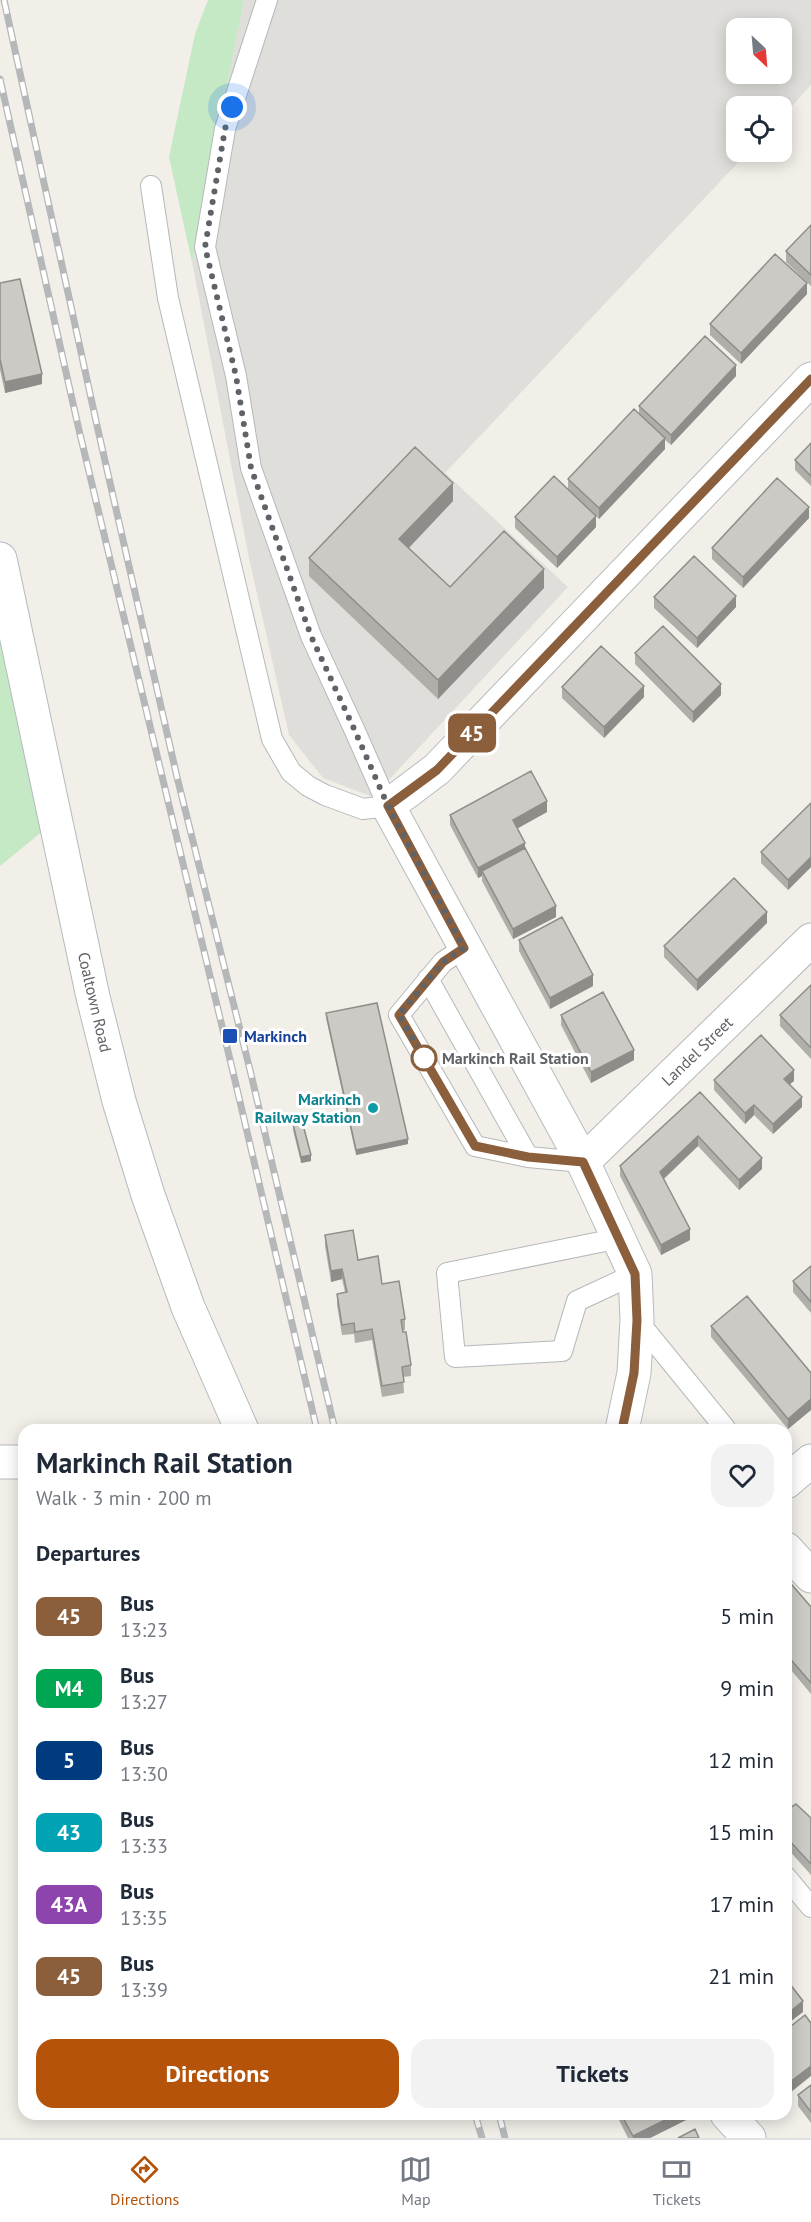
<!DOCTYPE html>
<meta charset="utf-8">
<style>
:root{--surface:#fff;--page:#f2f2f3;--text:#1f2937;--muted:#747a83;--line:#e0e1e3;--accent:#b45309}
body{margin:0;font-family:"PT Sans",sans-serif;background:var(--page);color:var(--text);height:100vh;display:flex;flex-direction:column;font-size:22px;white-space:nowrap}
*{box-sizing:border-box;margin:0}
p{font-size:20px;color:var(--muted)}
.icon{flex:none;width:33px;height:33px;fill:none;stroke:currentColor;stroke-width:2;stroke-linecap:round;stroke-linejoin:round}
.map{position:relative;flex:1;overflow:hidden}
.side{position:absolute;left:18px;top:1424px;width:774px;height:696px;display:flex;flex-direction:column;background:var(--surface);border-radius:18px;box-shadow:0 3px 15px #0003}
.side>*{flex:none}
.badge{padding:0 12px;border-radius:9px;font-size:21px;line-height:39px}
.needle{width:39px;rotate:154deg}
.buttons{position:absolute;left:726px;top:18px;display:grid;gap:12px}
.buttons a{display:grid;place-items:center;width:66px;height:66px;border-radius:12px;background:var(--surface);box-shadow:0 3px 15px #0003;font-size:30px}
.you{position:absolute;width:30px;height:30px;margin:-15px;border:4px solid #fff;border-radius:50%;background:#1a73e8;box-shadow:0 0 0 9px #1a73e833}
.map>.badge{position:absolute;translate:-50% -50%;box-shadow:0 0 0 3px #fff}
h2{padding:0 18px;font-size:22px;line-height:54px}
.round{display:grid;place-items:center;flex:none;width:63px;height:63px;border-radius:18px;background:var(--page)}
.summary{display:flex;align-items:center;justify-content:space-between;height:102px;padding:0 18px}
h1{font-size:28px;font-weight:700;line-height:45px}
.primary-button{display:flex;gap:12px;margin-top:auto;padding:12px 18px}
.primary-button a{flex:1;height:69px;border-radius:18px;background:var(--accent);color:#fff;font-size:24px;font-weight:700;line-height:69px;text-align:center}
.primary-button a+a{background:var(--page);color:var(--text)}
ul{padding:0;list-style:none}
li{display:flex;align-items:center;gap:18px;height:72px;padding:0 18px}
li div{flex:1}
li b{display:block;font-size:22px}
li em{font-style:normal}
li .badge{min-width:66px;font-weight:700;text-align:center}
.tab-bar{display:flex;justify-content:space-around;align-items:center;height:84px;border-top:2px solid var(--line);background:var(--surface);font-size:16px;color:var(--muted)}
.tab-bar a{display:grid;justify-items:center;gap:3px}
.tab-bar .current{color:var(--accent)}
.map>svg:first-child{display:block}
.industrial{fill:#e0deda;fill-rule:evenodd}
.green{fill:#c5e8c5}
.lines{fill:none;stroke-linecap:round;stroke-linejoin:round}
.lane-casing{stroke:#b5b8bc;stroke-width:22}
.street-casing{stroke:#b5b8bc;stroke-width:35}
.secondary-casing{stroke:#b6babf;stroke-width:35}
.lane{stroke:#fff;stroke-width:20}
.street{stroke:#fff;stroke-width:33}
.secondary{stroke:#fff;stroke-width:33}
.rail-casing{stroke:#b6b7b8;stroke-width:7}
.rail{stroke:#fff;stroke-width:4.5;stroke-dasharray:14;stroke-linecap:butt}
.wall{fill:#afaea9}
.shaded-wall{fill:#8f8d8a}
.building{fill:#cccac5;stroke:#8f8d8a;stroke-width:1.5}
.line-casing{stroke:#fff;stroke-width:14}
.line{stroke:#8b5e3c;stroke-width:9}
.walk{stroke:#5f6368;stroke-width:6;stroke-dasharray:0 10.8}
.transit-dot{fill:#1a4fb4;stroke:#fff;stroke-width:2}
.stop-dot{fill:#fff;stroke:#8b5e3c;stroke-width:3}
.culture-dot{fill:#0f9aa8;stroke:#fff;stroke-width:2}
.labels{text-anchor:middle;stroke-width:6;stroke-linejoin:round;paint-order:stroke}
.street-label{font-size:16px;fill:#5f6368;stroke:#fff}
.transit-label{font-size:16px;font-weight:bold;fill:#164399;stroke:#fff;text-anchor:start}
.stop-label{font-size:16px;font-weight:bold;fill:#5f6368;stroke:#fff;text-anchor:start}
.culture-label{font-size:16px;font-weight:bold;fill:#0d838f;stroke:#fff;text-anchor:end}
</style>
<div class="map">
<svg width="811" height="2138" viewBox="0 0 811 2138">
<rect width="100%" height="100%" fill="#f1efe8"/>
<path class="industrial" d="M 244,0 L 811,0 L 811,85 L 782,117 L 782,106 L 736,106 L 736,152 L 748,152 L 445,473 L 568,587 L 373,797 L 323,778 L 289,735 L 249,558 L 192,262 ZM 736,28 L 782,28 L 782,74 L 736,74 Z"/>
<path class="green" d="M 208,0 L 244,0 L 192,262 L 169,157 L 195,34 Z
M 0,559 L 55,821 L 0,866 Z"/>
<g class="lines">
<defs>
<path id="lane" d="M 151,186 L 168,298 L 272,739 L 291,772 L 308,786 L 325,795 L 363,809 L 388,806 L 355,731 L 311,636 L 251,468 L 236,376 L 205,247 L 225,129 L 267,0
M 464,948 L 443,962 L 399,1015 L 475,1146 L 528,1157 L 583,1162
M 428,979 L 528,1157
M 620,1238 L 447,1273 L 455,1357 L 562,1351 L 577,1301 L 635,1274
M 637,1320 L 725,1428
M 786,1877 L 811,1907"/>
<path id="street" d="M 583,1162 L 811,940
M 0,1462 L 24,1462
M 786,1482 L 811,1461
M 727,2114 L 749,2138"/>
<path id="secondary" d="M 0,559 L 93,997 L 119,1101 L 148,1195 L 188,1307 L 242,1430
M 622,1430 L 634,1373 L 637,1320 L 635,1274 L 583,1162 L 388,806 L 437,769 L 811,379
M 786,1549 L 811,1576"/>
</defs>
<use href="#lane" class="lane-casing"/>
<use href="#street" class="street-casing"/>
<use href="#secondary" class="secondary-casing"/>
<use href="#lane" class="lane"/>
<use href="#street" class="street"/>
<use href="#secondary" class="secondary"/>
<defs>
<path id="rail" d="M 4,0 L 98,430 L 177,777 L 250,1070 L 335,1430
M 0,79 L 79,430 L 233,1072 L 317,1430
M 475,2114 L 482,2138
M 499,2114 L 505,2138"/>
</defs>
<use href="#rail" class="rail-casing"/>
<use href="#rail" class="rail"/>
</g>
<path class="wall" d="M 811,225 L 811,286 L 786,262 L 786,251 Z
M 0,283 L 42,384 L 5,393 L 0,370 Z
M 807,294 L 741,364 L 710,335 L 710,324 Z
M 736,376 L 671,445 L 665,440 L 665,449 L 599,519 L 588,508 L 596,527 L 557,568 L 515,528 L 515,517 L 568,489 L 568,479 L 639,414 L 639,406 Z
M 811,443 L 811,486 L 795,470 L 795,460 Z
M 453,501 L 409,548 L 450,587 L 544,588 L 438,699 L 309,576 L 309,558 Z
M 809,518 L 743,588 L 712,559 L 712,548 Z
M 654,597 L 736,607 L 697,648 L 654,608 Z
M 635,653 L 721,695 L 693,723 L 635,664 Z
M 562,687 L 644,697 L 604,738 L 562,698 Z
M 811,803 L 811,867 L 788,890 L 761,863 L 761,852 Z
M 547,812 L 517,828 L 556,917 L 513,939 L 482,881 L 482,876 L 478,878 L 450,825 L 450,815 Z
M 767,923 L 697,991 L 664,957 L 664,946 Z
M 519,940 L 593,986 L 550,1009 L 519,951 Z
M 811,985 L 811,1059 L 780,1026 L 780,1015 Z
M 326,1013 L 408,1144 L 356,1155 L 326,1018 Z
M 561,1015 L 634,1060 L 591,1083 L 561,1025 Z
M 714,1080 L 794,1081 L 790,1084 L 802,1107 L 773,1134 L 754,1115 L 745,1124 L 714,1090 Z
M 700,1092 L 762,1169 L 739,1190 L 698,1146 L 664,1179 L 690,1240 L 661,1255 L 620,1176 L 620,1166 Z
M 293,1124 L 311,1161 L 301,1163 L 293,1130 Z
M 325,1235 L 358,1260 L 382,1284 L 405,1319 L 405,1330 L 403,1330 L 411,1365 L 411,1376 L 403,1377 L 404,1393 L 382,1397 L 372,1340 L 355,1343 L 354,1334 L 342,1335 L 337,1305 L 337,1294 L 345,1292 L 342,1279 L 331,1282 L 325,1246 Z
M 811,1266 L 811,1313 L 793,1292 L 793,1281 Z
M 711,1326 L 811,1373 L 811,1410 L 788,1429 L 711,1337 Z
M 786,1578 L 811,1607 L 811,1694 L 786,1664 Z
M 786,1811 L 811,1818 L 811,1875 L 786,1847 Z
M 811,2085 L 811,2123 L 798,2106 L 798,2095 Z
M 616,2114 L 686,2114 L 686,2120 L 650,2138 L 628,2138 Z"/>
<path class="shaded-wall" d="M 807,283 L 807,294 L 741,364 L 741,353 Z
M 736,365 L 736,376 L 671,445 L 671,435 Z
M 42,374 L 42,384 L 5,393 L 5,382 Z
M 665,438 L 665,449 L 599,519 L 599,508 Z
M 453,483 L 453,501 L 399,558 L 399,539 Z
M 809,507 L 809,518 L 743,588 L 743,577 Z
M 596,516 L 596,527 L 557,568 L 557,557 Z
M 544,569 L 544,588 L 438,699 L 438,680 Z
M 736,596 L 736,607 L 697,648 L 697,638 Z
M 721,684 L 721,695 L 693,723 L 693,712 Z
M 644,686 L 644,697 L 604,738 L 604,727 Z
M 547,801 L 547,812 L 513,831 L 513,820 Z
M 525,843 L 525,854 L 482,871 L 482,876 L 478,878 L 478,868 Z
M 811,857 L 811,867 L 788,890 L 788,880 Z
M 556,906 L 556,917 L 513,939 L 513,929 Z
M 767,912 L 767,923 L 697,991 L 697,980 Z
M 593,975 L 593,986 L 550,1009 L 550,998 Z
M 634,1050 L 634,1060 L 591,1083 L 591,1072 Z
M 794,1070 L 794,1081 L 784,1089 L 784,1079 Z
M 802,1097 L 802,1107 L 773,1134 L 773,1124 Z
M 754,1105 L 754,1115 L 745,1124 L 745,1113 Z
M 698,1136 L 698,1146 L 660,1182 L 660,1172 Z
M 408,1139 L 408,1144 L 356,1155 L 356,1150 Z
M 311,1155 L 311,1161 L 301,1163 L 301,1157 Z
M 762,1158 L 762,1169 L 739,1190 L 739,1180 Z
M 690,1229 L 690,1240 L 661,1255 L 661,1245 Z
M 342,1269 L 342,1279 L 331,1282 L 331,1271 Z
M 811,1399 L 811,1410 L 788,1429 L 788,1419 Z
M 803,2001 L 803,2012 L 786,2025 L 786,2015 Z
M 811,2066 L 811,2076 L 786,2096 L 786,2085 Z
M 677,2114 L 686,2114 L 686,2120 L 650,2138 L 633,2138 L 633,2136 Z"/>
<path class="building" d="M 811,225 L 811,275 L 786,251 Z
M 775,254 L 807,283 L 741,353 L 710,324 Z
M 20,279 L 42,374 L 5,382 L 0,359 L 0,283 Z
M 705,336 L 736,365 L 671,435 L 639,406 Z
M 634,409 L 665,438 L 599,508 L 568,479 Z
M 811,443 L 811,476 L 795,460 Z
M 415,447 L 453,483 L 399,539 L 450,587 L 504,531 L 544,569 L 438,680 L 309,558 Z
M 554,476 L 596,516 L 557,557 L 515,517 Z
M 777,478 L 809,507 L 743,577 L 712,548 Z
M 694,556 L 736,596 L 697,638 L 654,597 Z
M 663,626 L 721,684 L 693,712 L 635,653 Z
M 601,646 L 644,686 L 604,727 L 562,687 Z
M 531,771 L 547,801 L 513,820 L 525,843 L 478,868 L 450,815 Z
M 811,803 L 811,857 L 788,880 L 761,852 Z
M 525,848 L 556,906 L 513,929 L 482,871 Z
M 734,878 L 767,912 L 697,980 L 664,946 Z
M 562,917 L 593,975 L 550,998 L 519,940 Z
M 811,985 L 811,1048 L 780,1015 Z
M 603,992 L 634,1050 L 591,1072 L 561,1015 Z
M 377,1003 L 408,1139 L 356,1150 L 326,1013 Z
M 761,1035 L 794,1070 L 784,1079 L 802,1097 L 773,1124 L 754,1105 L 745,1113 L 714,1080 Z
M 700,1092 L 762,1158 L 739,1180 L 698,1136 L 660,1172 L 690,1229 L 661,1245 L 620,1166 Z
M 302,1121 L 311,1155 L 301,1157 L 293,1124 Z
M 353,1230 L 358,1260 L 378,1256 L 382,1284 L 399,1281 L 405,1319 L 401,1320 L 403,1332 L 406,1332 L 411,1365 L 402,1367 L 404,1382 L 382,1386 L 372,1329 L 355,1332 L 354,1323 L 342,1325 L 337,1294 L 347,1292 L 342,1269 L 331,1271 L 325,1235 Z
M 811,1266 L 811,1302 L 793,1281 Z
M 747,1296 L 811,1373 L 811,1399 L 788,1419 L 711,1326 Z
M 786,1578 L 811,1607 L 811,1683 L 786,1654 Z
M 796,1804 L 811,1818 L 811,1864 L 786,1837 L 786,1811 Z
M 786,1979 L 803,2001 L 786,2015 Z
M 805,2015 L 811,2023 L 811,2066 L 786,2085 L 786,2030 Z
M 811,2085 L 811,2112 L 798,2095 Z
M 621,2114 L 677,2114 L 633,2136 Z
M 695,2129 L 699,2138 L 678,2138 Z"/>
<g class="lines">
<defs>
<path id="line" d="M 622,1430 L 634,1373 L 637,1320 L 635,1274 L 583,1162 L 528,1157 L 475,1146 L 399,1015 L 443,962 L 464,948 L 388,806 L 437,770 L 811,379"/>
</defs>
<use href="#line" class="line-casing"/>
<use href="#line" class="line"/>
<path class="walk" d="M 232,107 L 225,129 L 205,247 L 236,376 L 251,468 L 311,636 L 355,731 L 388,806 L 464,948 L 443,962 L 399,1015 L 424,1058"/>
</g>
<rect class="transit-dot" x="222" y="1028" width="16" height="16" rx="3"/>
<circle class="stop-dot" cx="424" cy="1058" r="12"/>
<circle class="culture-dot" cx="373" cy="1108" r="6"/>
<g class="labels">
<g class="street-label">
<text transform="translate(95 1002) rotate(77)" y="6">Coaltown Road</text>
<text transform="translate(697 1051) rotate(-44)" y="6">Landel Street</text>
</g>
<g class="transit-label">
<text x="244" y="1042">Markinch</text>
</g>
<g class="stop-label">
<text x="442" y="1064">Markinch Rail Station</text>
</g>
<g class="culture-label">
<text x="361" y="1105">Markinch<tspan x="361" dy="18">Railway Station</tspan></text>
</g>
</g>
</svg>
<div class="buttons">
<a><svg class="needle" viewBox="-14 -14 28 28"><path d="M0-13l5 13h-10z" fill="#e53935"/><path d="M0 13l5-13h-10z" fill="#747a83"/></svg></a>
<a><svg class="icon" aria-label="locate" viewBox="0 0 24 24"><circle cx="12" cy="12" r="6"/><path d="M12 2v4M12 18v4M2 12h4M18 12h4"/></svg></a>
</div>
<div class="you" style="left:232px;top:107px"></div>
<b class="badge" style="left:472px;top:733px;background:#8b5e3c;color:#fff">45</b>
<section class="side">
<div class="summary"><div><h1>Markinch Rail Station</h1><p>Walk · 3 min · 200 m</p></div><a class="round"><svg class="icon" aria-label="heart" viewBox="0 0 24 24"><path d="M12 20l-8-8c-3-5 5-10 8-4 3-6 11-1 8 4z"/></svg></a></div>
<h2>Departures</h2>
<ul>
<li><span class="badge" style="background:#8b5e3c;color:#fff">45</span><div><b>Bus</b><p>13:23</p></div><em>5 min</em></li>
<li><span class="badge" style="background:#00a651;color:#fff">M4</span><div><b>Bus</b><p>13:27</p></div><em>9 min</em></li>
<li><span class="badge" style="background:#003b80;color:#fff">5</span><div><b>Bus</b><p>13:30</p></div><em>12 min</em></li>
<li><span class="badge" style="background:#00a3b4;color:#fff">43</span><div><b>Bus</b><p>13:33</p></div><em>15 min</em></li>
<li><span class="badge" style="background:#8e44ad;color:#fff">43A</span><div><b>Bus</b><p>13:35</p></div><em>17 min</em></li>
<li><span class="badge" style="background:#8b5e3c;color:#fff">45</span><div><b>Bus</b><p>13:39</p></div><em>21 min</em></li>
</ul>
<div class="primary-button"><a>Directions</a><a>Tickets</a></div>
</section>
</div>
<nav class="tab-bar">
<a class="current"><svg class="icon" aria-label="directions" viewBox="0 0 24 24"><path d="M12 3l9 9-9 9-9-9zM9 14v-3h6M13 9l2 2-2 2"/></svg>Directions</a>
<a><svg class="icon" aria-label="map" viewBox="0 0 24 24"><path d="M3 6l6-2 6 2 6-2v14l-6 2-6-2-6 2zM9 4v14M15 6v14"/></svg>Map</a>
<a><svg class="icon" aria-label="tickets" viewBox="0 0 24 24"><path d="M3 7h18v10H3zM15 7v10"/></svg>Tickets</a>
</nav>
